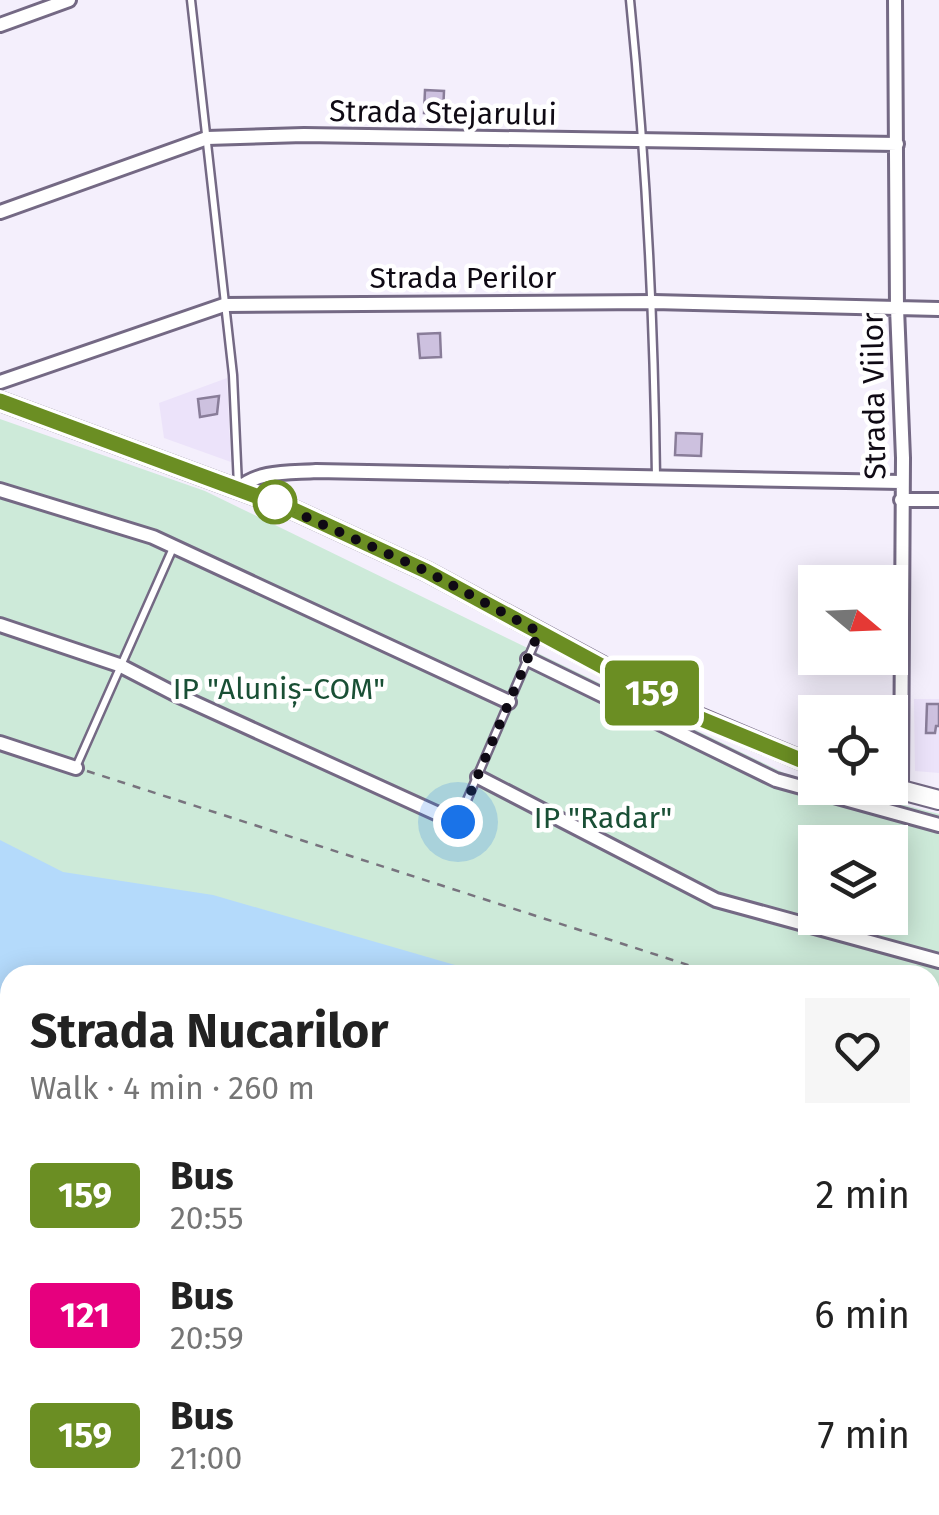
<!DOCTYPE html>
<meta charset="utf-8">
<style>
:root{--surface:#fff;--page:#f6f6f6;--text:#222;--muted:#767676}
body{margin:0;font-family:"Fira Sans",sans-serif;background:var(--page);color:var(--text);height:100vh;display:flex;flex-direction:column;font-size:38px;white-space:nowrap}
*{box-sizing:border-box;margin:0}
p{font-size:32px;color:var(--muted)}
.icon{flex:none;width:55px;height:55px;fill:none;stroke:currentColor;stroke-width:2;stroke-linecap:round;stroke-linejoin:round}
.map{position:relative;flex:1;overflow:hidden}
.drawer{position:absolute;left:0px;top:965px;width:940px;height:550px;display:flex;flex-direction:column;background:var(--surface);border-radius:30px 30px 0 0;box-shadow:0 5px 25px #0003}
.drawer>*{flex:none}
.badge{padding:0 20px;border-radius:8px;font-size:35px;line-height:65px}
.needle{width:65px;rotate:109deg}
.controls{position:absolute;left:798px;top:565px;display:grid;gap:20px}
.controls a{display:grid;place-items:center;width:110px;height:110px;border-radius:0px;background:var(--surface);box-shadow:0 5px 25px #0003;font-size:50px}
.you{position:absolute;width:50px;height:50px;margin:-25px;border:8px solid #fff;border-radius:50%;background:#1a73e8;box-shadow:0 0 0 15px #1a73e833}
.map>.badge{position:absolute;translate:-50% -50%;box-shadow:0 0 0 5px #fff}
.round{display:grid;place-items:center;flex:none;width:105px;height:105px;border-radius:0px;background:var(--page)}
.overview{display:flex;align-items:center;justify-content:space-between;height:170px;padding:0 30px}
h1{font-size:48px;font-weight:700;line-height:75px}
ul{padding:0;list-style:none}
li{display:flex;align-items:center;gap:30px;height:120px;padding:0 30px}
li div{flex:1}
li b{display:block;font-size:38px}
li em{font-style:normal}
li .badge{min-width:110px;font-weight:700;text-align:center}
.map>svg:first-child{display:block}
.built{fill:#ece3fa}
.green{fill:#cdead9;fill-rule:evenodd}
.water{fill:#b4dafb}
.building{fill:#cdc1df;stroke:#897d99;stroke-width:2.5}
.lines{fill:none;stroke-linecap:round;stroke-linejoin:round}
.service-casing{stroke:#746984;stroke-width:11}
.minor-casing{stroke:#746984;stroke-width:18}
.secondary-casing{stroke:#746984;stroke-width:22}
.path{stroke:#78737e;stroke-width:2.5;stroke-dasharray:8 8;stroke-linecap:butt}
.service{stroke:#fff;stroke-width:6}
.minor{stroke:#fff;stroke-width:12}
.secondary{stroke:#fff;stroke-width:18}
.line-casing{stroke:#fff;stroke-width:22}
.line{stroke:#6b8e23;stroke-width:15}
.walk{stroke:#0f0a14;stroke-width:10;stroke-dasharray:0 18}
.stop-dot{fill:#fff;stroke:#6b8e23;stroke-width:5}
.labels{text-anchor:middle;stroke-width:9;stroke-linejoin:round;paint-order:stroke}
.street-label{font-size:30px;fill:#0f0a14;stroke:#fff}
.park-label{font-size:30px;fill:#194f35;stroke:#fff}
</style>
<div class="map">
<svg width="939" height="1515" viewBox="0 0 939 1515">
<rect width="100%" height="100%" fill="#f4effc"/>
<path class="built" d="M 227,378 L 231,462 L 164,438 L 159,403 Z
M 914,699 L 939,699 L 939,773 L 915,771 Z"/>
<path class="green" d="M 0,419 L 205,491 L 784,773 L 815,782 L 815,788 L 838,788 L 939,814 L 939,1303 L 930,1303 L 930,975 L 354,975 L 0,856 ZM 815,842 L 890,842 L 890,918 L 815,918 Z
M 574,1505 L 833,1505 L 834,1515 L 571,1515 Z"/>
<path class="water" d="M 0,840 L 63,872 L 213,895 L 455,965 L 478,975 L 10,975 L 10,1505 L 766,1505 L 762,1515 L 0,1515 Z
M 930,1181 L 939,1182 L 939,1303 L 930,1303 Z
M 930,1319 L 939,1320 L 939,1515 L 858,1515 L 858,1505 L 930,1505 Z"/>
<path class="building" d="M 425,90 L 444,91 L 443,114 L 424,113 Z
M 440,333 L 441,357 L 420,358 L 418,334 Z
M 219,396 L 217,414 L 200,417 L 198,399 Z
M 676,433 L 702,434 L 701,456 L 675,455 Z
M 927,704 L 939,704 L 939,726 L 936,726 L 935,733 L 926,733 Z"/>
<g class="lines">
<defs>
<path id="service" d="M 191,0 L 233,375 L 238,486
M 630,0 C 646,159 654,317 656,477
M 76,767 L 173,548
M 458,821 L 538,635"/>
<path id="minor" d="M 895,0 L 897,308 L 903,458 L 901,790
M 0,25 L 69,0
M 0,212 L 207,138 L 304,135 L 897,144
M 0,382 L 224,305 L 654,302 L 939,309
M 238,489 C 259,470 290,473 316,471 L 901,482
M 0,490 L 153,537 L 509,702
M 901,500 L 939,500
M 0,625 L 119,665 L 177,695 L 458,823
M 528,659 L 776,780 L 939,825
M 0,743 L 76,768
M 478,777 L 716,900 L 939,961"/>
<path id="secondary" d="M 0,401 L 294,510 L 426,571 L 694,715 L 815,766
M 890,787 L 939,800"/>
</defs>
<use href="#service" class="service-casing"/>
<use href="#minor" class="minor-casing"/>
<use href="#secondary" class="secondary-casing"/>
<path class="path" d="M 87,771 L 719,975
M 930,1055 L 939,1059"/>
<use href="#service" class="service"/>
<use href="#minor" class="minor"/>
<use href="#secondary" class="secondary"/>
</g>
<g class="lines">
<defs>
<path id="line" d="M 0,401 L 294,510 L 426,571 L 694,716 L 815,766"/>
</defs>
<use href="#line" class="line-casing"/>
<use href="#line" class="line"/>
<path class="walk" d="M 275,502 L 266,499 L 426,571 L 539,632 L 458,822"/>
</g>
<circle class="stop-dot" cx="275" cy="502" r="20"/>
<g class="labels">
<g class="street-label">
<text transform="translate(443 113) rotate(1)" y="10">Strada Stejarului</text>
<text x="463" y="288">Strada Perilor</text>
<text transform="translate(874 396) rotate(-91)" y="10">Strada Viilor</text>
</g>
<g class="park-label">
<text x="279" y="699">IP "Aluniș-COM"</text>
<text x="603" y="828">IP "Radar"</text>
</g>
</g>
</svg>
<div class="controls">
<a><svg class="needle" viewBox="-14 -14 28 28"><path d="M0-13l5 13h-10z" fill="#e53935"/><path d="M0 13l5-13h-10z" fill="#767676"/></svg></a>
<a><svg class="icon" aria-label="locate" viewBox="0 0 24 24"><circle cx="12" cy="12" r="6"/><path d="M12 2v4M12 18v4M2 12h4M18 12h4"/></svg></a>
<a><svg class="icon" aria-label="layers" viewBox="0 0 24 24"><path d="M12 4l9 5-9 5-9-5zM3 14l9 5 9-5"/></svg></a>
</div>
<div class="you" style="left:458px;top:822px"></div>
<b class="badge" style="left:652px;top:693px;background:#6b8e23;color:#fff">159</b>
<section class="drawer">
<div class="overview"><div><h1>Strada Nucarilor</h1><p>Walk · 4 min · 260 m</p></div><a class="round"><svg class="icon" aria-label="heart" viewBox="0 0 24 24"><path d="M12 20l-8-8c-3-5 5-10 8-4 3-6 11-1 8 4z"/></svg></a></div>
<ul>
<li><span class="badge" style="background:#6b8e23;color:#fff">159</span><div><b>Bus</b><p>20:55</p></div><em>2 min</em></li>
<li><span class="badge" style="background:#e6007e;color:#fff">121</span><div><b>Bus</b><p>20:59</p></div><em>6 min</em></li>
<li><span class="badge" style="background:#6b8e23;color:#fff">159</span><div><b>Bus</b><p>21:00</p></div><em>7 min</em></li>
</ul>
</section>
</div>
